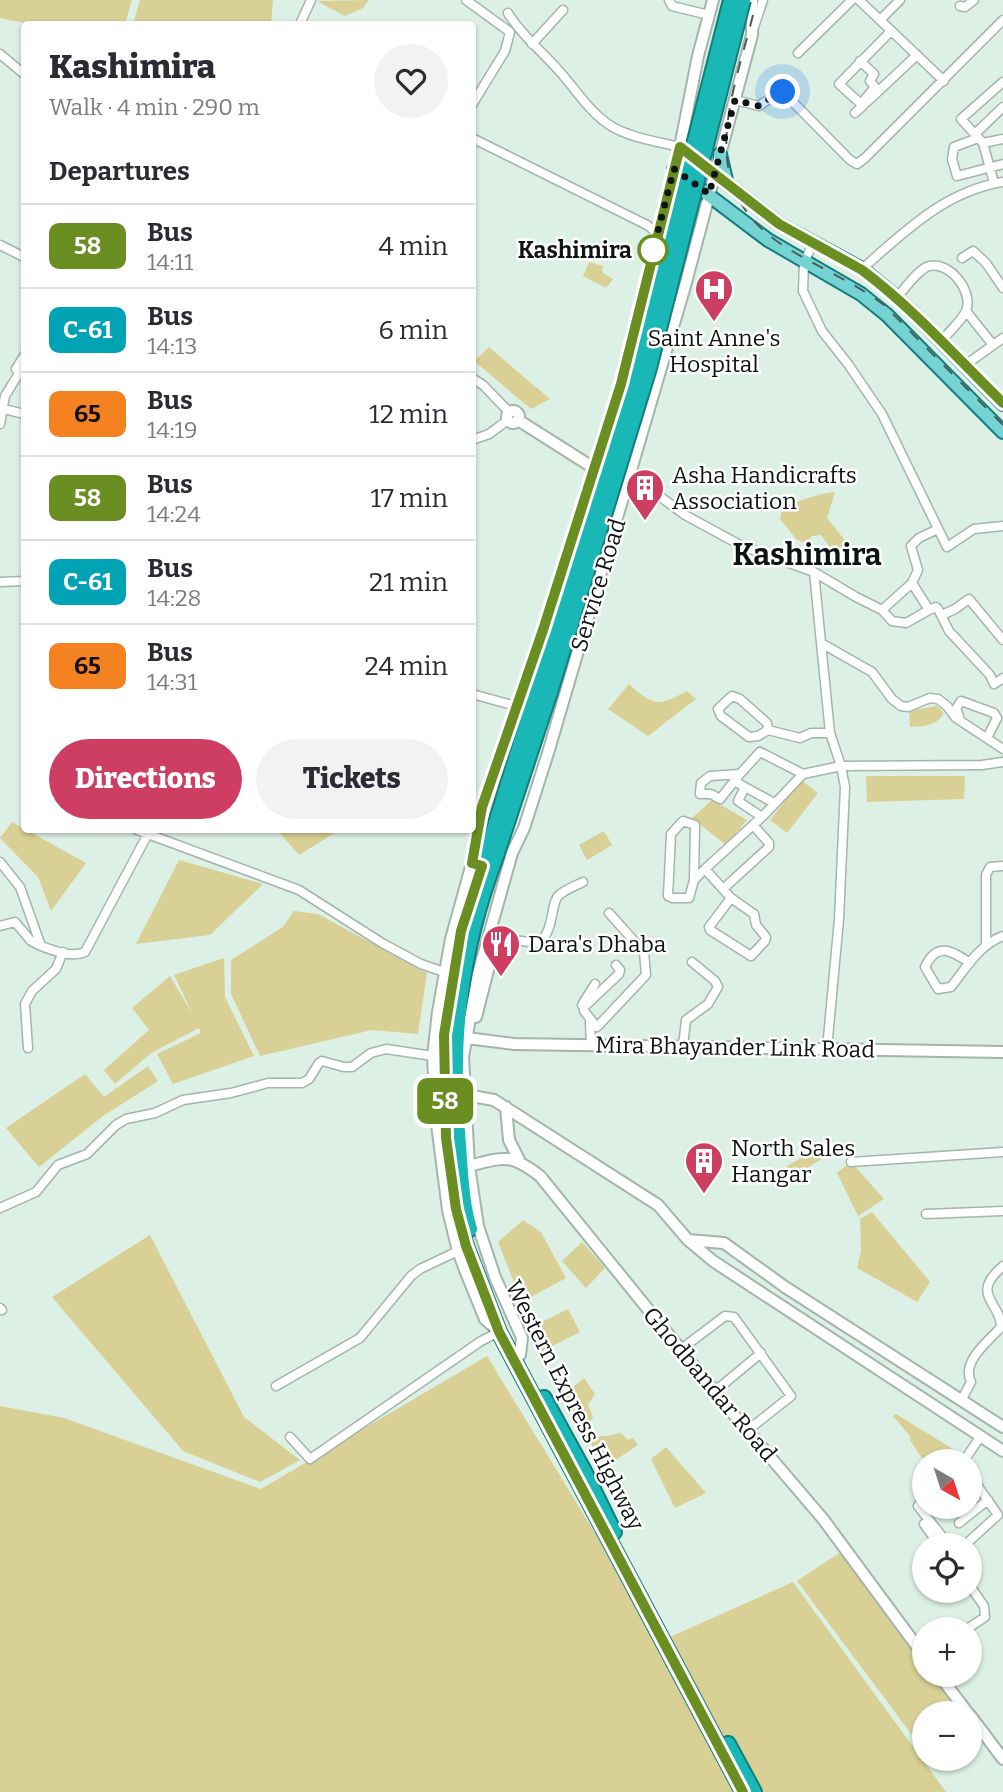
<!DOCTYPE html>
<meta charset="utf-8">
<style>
:root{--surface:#fff;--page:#f2f2f3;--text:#2b2b33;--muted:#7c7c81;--line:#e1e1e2;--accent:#ce3e62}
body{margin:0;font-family:Bitter,serif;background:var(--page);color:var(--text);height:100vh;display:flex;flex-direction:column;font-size:26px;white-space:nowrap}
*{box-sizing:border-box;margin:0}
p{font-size:23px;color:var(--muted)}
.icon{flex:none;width:38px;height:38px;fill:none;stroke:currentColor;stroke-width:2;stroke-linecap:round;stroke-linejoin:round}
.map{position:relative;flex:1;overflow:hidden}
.sheet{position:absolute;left:21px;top:21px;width:455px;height:812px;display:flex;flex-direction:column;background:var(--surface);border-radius:7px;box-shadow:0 2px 5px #0004}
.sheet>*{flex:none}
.badge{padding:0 14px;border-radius:10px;font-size:24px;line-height:46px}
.needle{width:46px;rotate:141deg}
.buttons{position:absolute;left:912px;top:1449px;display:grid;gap:14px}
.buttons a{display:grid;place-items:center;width:70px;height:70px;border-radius:50%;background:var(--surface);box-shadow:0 2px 5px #0004;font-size:35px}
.you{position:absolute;width:35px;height:35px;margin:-18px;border:5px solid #fff;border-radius:50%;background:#1a73e8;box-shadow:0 0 0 10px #1a73e833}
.map>.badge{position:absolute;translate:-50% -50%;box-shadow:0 0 0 4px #fff}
h2{padding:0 28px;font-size:26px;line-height:63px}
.round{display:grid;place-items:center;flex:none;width:74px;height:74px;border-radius:37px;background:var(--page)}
.head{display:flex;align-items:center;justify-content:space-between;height:119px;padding:0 28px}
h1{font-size:33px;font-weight:800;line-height:52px}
.button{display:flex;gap:14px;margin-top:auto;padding:14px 28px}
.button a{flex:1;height:80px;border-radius:42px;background:var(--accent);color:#fff;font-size:28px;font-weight:800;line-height:80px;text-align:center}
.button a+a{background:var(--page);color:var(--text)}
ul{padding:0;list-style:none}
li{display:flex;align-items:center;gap:21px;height:84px;padding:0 28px;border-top:2px solid var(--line)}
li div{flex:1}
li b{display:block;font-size:26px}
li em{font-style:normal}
li .badge{min-width:77px;font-weight:700;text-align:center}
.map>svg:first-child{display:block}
.green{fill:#d8d094}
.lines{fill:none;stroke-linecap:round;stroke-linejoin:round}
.street-casing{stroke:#a3b5ac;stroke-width:11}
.secondary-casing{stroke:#a3b5ac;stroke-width:14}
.primary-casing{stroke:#157e7c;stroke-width:16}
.highway-casing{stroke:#157e7c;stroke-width:18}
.street{stroke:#fff;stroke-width:8}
.secondary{stroke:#fff;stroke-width:10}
.primary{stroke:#75d4d3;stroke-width:12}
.highway{stroke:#19b7b5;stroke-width:14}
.rail{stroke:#505a54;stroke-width:2;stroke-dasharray:12 12;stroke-linecap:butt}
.highway-bridge-casing{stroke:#157e7c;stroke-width:18;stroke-linecap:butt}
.highway-bridge{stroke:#19b7b5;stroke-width:14}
.line-casing{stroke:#fff;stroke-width:16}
.line{stroke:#6b8e23;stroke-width:10}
.walk{stroke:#0e1411;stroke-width:7;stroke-dasharray:0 12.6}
.stop-dot{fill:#fff;stroke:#6b8e23;stroke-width:3.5}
.labels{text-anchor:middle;stroke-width:5;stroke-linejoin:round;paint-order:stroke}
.stop-label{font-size:23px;font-weight:bold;fill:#0e1411;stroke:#fff;text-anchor:end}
.poi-label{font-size:23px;fill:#0e1411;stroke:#fff;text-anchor:start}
.street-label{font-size:23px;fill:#0e1411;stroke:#fff}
.district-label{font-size:30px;font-weight:bold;fill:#0e1411;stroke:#fff}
</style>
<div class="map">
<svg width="1003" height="1792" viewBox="0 0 1003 1792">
<rect width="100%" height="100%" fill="#ddf0e5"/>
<path class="green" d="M 0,0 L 132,0 L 125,24 L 29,24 L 0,18 Z
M 140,0 L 273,0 L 271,24 L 163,24 L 155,23 L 154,24 L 133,24 Z
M 369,0 L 363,8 L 345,16 L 317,1 Z
M 589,262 L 603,266 L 602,272 L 613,279 L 606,288 L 583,276 Z
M 489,347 L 550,399 L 531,409 L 474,361 Z
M 835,492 L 827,518 L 847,543 L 836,551 L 832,550 L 821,535 L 812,536 L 806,543 L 797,540 L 780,519 L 783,506 L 821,494 Z
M 629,684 C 653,706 658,707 687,691 L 696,699 L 648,736 L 608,709 Z
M 937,706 L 944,713 C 937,726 924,726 910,727 L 909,711 Z
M 866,776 L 965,776 L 964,799 L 867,802 Z
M 801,780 L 818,793 L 787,833 L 770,820 Z
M 712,800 L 747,820 L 726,845 L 692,818 Z
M 12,822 L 86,863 L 51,911 L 38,877 L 0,838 Z
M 277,830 L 331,830 L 338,831 L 299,855 Z
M 604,831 L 612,845 L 587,860 L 579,845 Z
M 179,860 L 263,884 L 210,935 L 136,944 Z
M 294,911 L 318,914 L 427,973 L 418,1034 L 372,1030 L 260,1056 L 231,994 L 231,960 L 283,927 Z
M 224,958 L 225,997 L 254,1056 L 173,1084 L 157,1054 L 201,1033 L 199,1028 L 151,1053 L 115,1084 L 104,1070 L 149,1030 L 132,1008 L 170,976 L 193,1015 L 174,975 Z
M 148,1066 L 158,1081 L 103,1116 L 39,1167 L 6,1128 L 85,1074 L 104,1097 Z
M 826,1143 L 834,1151 L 784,1183 L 769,1177 Z
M 851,1162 L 884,1199 L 858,1216 L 837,1173 Z
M 872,1212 L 930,1282 L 917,1302 L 857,1268 L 861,1251 L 860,1219 Z
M 523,1220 L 541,1232 L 566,1278 L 522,1302 L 498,1242 Z
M 150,1235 L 244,1417 L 300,1460 L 260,1482 L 183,1451 L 52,1297 Z
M 582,1242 L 605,1268 L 586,1288 L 562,1261 Z
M 568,1309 L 580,1332 L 541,1352 L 528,1329 Z
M 487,1356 L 661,1641 L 793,1582 L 946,1792 L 0,1792 L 0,1406 L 64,1418 L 261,1489 Z
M 584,1378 L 595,1394 L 588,1405 L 593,1417 L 589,1423 L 581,1423 L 562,1397 Z
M 896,1414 L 961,1454 L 949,1461 L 924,1461 L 910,1440 L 910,1436 L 893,1416 Z
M 621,1433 L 628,1440 L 633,1438 L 638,1445 L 605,1467 L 587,1437 L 607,1436 Z
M 666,1447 L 706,1493 L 675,1508 L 651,1459 Z
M 842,1551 L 924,1663 L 924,1675 L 933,1675 L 961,1713 L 924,1713 L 924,1751 L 797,1581 Z"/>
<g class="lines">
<defs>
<path id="street" d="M 466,0 L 510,32 L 505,51 L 472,105
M 669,0 L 672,6 L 709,15
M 859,0 L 944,81
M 960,6 L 965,7 L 974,0
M 508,13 C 522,36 543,52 561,73 C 576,90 589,111 608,124 C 626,137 659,142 680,147
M 880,20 L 900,0
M 300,24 L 311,0
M 754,27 L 763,0
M 532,44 L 563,10
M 798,53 L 852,0
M 0,54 L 24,74
M 860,61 L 874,74 L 870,81 L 875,87 L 861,104 L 839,84 L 891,31
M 735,100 L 759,106 L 779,92 L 783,92 L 850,160 L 857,164 L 865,158 L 1003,20
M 855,113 L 917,55
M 975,134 L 1003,107
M 472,138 L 647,225 L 657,233
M 978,138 L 954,147 L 952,159 L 957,176 L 1003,164
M 983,143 L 1003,139
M 994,183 L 983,143 L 961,119 L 1003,82
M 813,244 L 804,262 L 803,291 L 822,331 L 848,364 L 882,414 L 947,547 L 974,529 L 1003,526
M 0,245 L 24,257
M 962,258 L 973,251 L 986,263 L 1003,288
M 862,269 C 904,232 945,191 1003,182
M 897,297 C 906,288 917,270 929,266 C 950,261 974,292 966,311 C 961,322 948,332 941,342
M 966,311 L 993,345
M 964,366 L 1003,338
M 16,369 L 24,356
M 472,378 L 483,385 L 509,412
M 0,408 L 24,414
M 0,424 L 5,396 L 24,365
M 472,440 L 489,434 L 508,420
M 628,484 L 644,489 L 662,498 L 685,515 L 742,546 L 814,572 L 821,643 L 872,672 L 892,699 L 901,706 L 908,707 L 930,698 L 938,699 L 947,706 L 956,718 L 1003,749
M 814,572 L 856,597 L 882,610 L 892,621 L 906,623 L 929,610 L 912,583 L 918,570 L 911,546 L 919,538 L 938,529
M 0,582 L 24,581
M 882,610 L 912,583
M 929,610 L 936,607 L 938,609 L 949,631 L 990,675 L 994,684 L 1003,678
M 942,615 L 955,609 L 969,599 L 1003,640
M 472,694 L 516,706
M 959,716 L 956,709 L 961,701 L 994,713 L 997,718 L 987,738
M 768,730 L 767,723 L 740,699 L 732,696 L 718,709 L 721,716 L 749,737 L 758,736 L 768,730 L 800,738 L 811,733 L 830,733
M 740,774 L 720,799 L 711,794 L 700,794 L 701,783 L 710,776 L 740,774 L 760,752 L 803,774
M 734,781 L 774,803
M 745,787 L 738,801 L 762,817
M 137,830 L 299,890 L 382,943 L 421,964 L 444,972
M 0,862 L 20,887 L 41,946 C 54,951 72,958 85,952 L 150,830
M 694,880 L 695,825 L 683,821 L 671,834 L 668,896 L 672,898 L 689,898 L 694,880 L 705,869
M 723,889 L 769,847 L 769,843 L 753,825
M 731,898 L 709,927 L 710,930 L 751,956 L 765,941 L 766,937 L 756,925 L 754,914 L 731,898 L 705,869 L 764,815 L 803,774 L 841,766 L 830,733 L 821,643
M 609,913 L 644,952 L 646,975 L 597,1027 L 584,1011 L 584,1007 L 619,974 L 620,970 L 616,965
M 0,926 L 15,922 L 31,941 L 41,946
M 493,938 L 539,943 C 555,929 550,906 558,896 C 564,890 575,886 583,882
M 986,945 L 986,875 L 990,867 L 1003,866
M 970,963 C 952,951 937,941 925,967 L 938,989 L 951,987 C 966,968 979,945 1003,936
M 582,1005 L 595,984
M 590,1022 L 591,1045
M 683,1046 L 686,1020 L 708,1004 L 718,987 L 715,981 L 692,962
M 28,1048 L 25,1004 L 32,991 L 56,969 L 63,952
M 827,1049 L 839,919 L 845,787 L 841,766 L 982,765 L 1003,762
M 851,1162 L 1003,1152
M 0,1208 L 36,1192 L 58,1165 L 87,1154 L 116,1125 L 126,1119 L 155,1113 L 183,1100 L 231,1093 L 268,1083 L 302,1083 L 309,1079 L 319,1063 L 322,1061 L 344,1067 L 352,1067 L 371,1053 L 386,1049 L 433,1056
M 926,1214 L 1003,1211
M 0,1308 L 2,1310
M 680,1350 L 725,1316 L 734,1317 L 791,1396 L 747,1431
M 276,1386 L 360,1338 L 411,1276 L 420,1269 L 458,1251
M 714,1392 L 761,1353
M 961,1401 L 971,1382 C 961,1361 989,1341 1001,1327 C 1001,1302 969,1295 1003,1266
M 290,1437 L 310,1459 L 481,1341 L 499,1332
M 964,1461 L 980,1437
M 924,1497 L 918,1506 L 949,1545
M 959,1523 L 988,1500
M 924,1524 L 939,1545
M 965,1545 L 998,1515 L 970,1475
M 967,1629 L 985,1617 L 984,1606 L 970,1586"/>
<path id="secondary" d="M507 417a6 6 0 1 1 12 0a6 6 0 1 1-12 0Z
M 518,420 L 600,472
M 476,1017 L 498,931
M 467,1038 L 514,1044 L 1003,1052
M 466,1095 L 494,1100 L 658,1205 L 688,1240 L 713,1261 L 1003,1451
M 506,1107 L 509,1140 L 519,1160
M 469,1166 C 505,1157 510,1153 540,1176 L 724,1403 L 823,1519 L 924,1656
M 688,1240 L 724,1243 L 785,1287 L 1003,1427
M 497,1330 L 485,1319 L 465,1270 L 458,1251 L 448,1210 L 436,1116 L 433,1056 L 438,1012 L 451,939 L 472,863 L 482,807 L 543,630 L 621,384 L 680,147 L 698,56 L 713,0
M 520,1355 L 522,1338 L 495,1277 L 478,1226 L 469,1166 L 463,1057 L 478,974 L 512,853 L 524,828 L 548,753 L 685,286 L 752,35 L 752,0
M 939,1675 L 968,1713
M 970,1715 L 1003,1759"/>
<path id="primary" d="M 680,147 L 779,224 L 862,269 C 914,309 956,358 1003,404
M 720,154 L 726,180
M 674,169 L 768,240 L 861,294 L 887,315 L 1003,432"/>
<path id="highway" d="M 487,852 L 461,931 L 444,1035 L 446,1138 L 456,1209 L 466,1246 L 499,1332 L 743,1792
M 470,1229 C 462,1203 461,1172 459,1145 C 450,1040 459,955 496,856
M 544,1398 L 584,1471 L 614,1532
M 728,1744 L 754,1792"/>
</defs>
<use href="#street" class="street-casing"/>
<use href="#secondary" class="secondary-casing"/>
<use href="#primary" class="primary-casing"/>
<use href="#highway" class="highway-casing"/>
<use href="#street" class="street"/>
<use href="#secondary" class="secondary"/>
<use href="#primary" class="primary"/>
<use href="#highway" class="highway"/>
<path class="rail" d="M 753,15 C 733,96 694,183 778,242 C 812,265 851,280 884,305 L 1003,425"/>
<defs>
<path id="highway-bridge" d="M 487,852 L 638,364 L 731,0
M 496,856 L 550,692 L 649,368 L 743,0"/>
</defs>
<use href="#highway-bridge" class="highway-bridge-casing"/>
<use href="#highway-bridge" class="highway-bridge"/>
</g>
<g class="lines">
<defs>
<path id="line" d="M 743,1792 L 499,1332 L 466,1246 L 456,1209 L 446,1138 L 444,1035 L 461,931 L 482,866 L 472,863 L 482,807 L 543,630 L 621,384 L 680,147 L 779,224 L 862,270 C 914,309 957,358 1003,403"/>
</defs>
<use href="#line" class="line-casing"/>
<use href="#line" class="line"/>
<path class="walk" d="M 653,250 L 651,258 L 674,169 L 709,194 L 735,100 L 759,106 L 779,92 L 783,92"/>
</g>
<defs>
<symbol id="hospital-pin" viewBox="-11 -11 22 30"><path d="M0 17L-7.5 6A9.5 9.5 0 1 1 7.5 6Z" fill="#ce3e62" stroke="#fff"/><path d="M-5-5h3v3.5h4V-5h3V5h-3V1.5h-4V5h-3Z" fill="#fff"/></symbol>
<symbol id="building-pin" viewBox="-11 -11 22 30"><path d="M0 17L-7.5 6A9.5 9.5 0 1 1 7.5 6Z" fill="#ce3e62" stroke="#fff"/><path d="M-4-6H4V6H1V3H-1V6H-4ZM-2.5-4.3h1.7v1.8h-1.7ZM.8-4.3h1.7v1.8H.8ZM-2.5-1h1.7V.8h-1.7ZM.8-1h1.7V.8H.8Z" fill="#fff"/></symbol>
<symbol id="restaurant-pin" viewBox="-11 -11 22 30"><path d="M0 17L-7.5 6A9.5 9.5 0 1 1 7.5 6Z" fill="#ce3e62" stroke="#fff"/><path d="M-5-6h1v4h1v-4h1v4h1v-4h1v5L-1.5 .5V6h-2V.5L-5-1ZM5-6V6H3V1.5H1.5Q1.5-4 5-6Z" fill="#fff"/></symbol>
</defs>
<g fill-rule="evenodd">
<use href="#hospital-pin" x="692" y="267" width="44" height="60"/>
<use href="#building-pin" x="623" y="466" width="44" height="60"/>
<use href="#restaurant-pin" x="479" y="922" width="44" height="60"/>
<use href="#building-pin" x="682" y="1139" width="44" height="60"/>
</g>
<circle class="stop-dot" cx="653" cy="250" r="14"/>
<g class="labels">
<g class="stop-label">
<text x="632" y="258">Kashimira</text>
</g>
<g class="poi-label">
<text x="714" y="346" text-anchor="middle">Saint Anne's<tspan x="714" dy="26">Hospital</tspan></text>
<text x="672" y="483">Asha Handicrafts<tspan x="672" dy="26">Association</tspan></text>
<text x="528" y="952">Dara's Dhaba</text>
<text x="731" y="1156">North Sales<tspan x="731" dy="26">Hangar</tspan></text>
</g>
<g class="street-label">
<text transform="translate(598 585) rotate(-73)" y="8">Service Road</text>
<text transform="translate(735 1047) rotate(1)" y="8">Mira Bhayander Link Road</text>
<text transform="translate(710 1384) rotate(50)" y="8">Ghodbandar Road</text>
<text transform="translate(575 1405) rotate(63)" y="8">Western Express Highway</text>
</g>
<g class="district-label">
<text x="807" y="565">Kashimira</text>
</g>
</g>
</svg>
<div class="buttons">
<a><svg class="needle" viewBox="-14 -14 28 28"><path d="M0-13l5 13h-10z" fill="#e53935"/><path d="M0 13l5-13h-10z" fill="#7c7c81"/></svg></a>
<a><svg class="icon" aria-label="locate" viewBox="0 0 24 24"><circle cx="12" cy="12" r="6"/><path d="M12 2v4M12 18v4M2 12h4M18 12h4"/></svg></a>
<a>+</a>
<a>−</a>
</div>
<div class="you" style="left:783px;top:92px"></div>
<b class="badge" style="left:445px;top:1101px;background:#6b8e23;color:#fff">58</b>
<section class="sheet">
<div class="head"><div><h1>Kashimira</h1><p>Walk · 4 min · 290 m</p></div><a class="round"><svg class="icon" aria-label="heart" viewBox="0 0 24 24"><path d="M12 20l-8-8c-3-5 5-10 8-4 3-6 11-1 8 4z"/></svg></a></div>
<h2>Departures</h2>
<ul>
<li><span class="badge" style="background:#6b8e23;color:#fff">58</span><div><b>Bus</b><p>14:11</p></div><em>4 min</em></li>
<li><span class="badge" style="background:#00a3b4;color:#fff">C-61</span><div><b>Bus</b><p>14:13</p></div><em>6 min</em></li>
<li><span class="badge" style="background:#f58220;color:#111">65</span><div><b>Bus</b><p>14:19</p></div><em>12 min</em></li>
<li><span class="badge" style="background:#6b8e23;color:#fff">58</span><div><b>Bus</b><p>14:24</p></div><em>17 min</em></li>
<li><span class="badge" style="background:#00a3b4;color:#fff">C-61</span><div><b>Bus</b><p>14:28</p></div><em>21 min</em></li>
<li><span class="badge" style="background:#f58220;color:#111">65</span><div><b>Bus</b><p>14:31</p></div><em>24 min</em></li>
</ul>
<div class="button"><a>Directions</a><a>Tickets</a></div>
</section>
</div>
